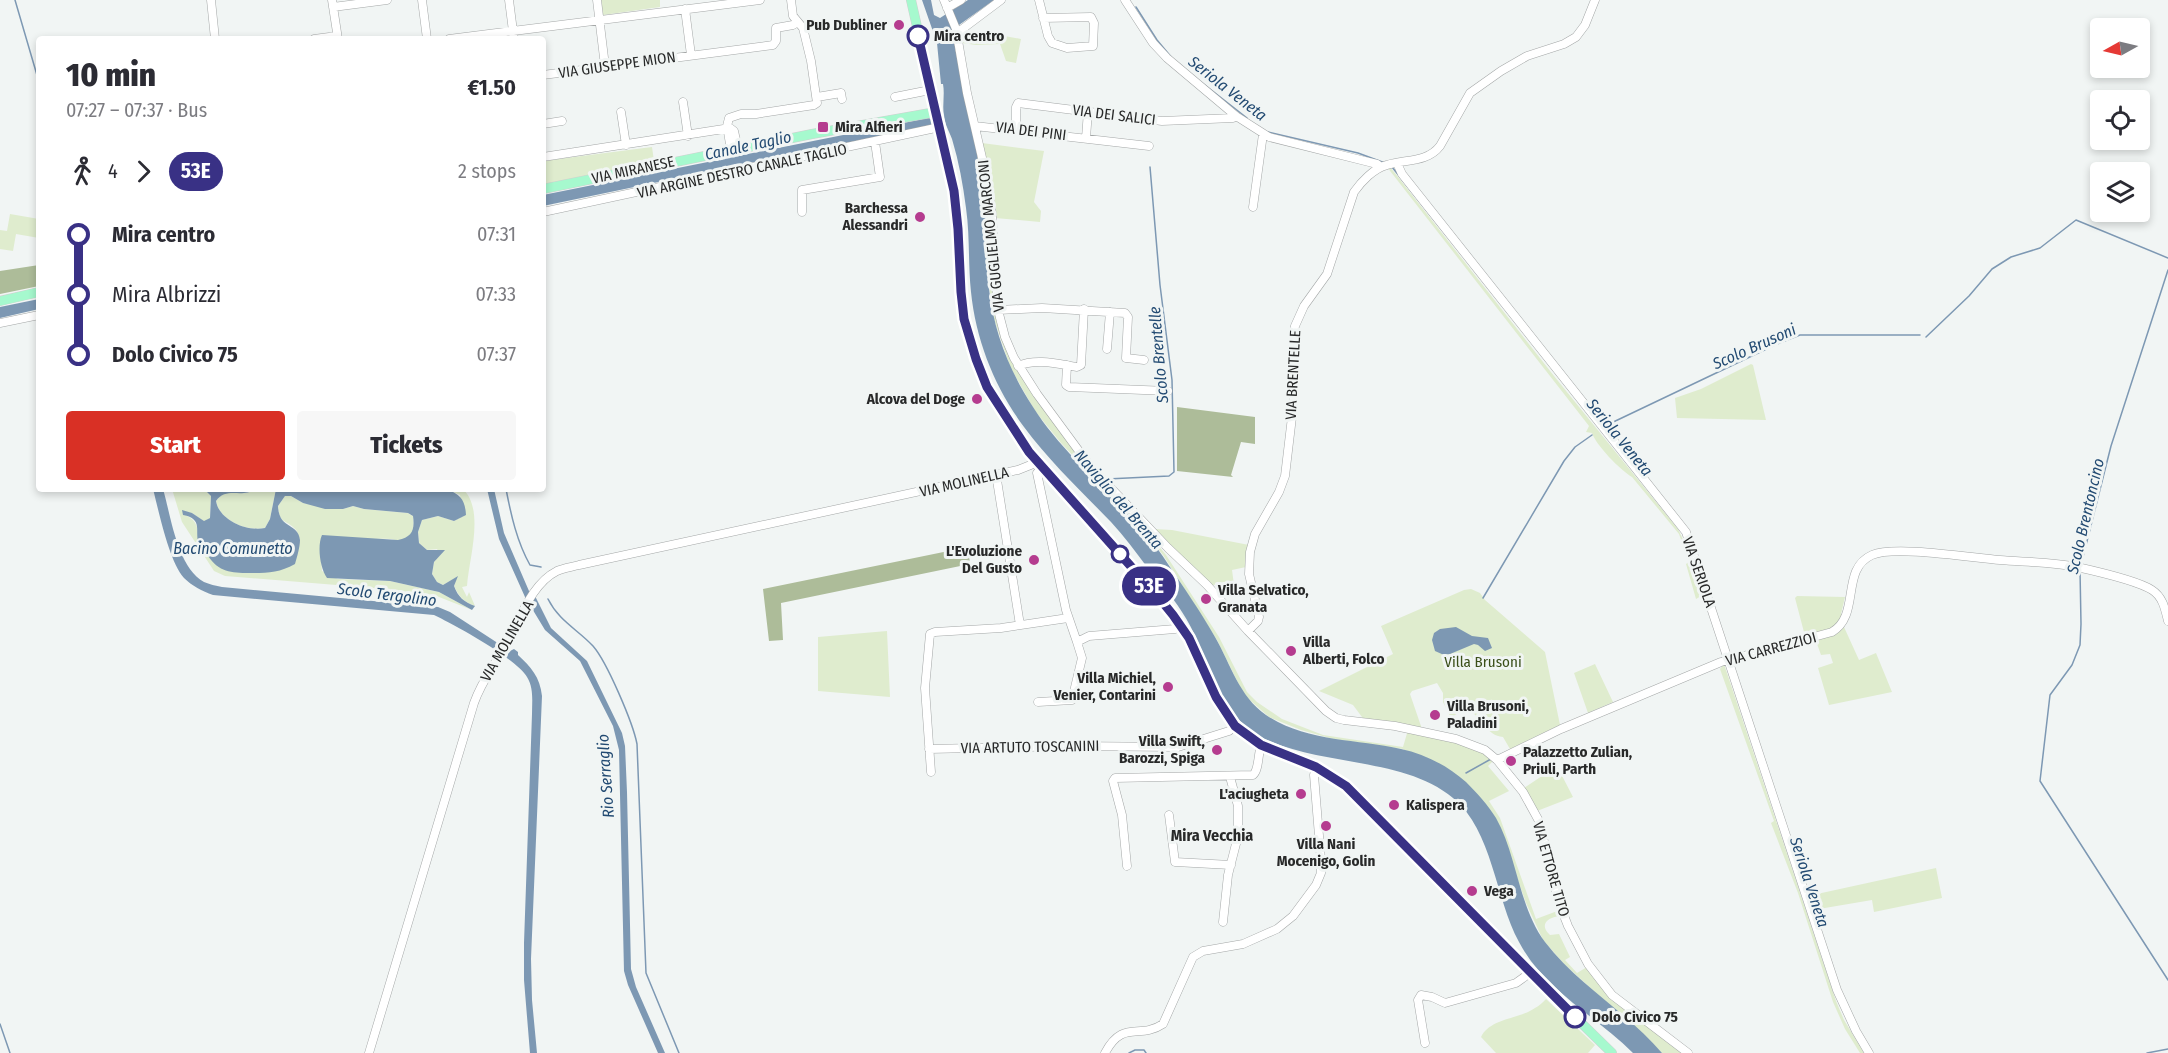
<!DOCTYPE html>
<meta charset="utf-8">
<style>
:root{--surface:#fff;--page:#f7f7f7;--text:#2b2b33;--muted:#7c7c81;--accent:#d93025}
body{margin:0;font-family:"Fira Sans Condensed",sans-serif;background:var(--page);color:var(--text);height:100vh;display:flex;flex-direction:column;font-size:22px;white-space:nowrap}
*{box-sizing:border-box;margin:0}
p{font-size:20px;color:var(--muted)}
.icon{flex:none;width:33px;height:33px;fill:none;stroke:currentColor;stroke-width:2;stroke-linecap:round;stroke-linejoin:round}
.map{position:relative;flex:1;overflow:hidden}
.sheet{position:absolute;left:36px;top:36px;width:510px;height:456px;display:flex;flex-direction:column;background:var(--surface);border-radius:6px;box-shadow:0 3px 9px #0003}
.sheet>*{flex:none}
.badge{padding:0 12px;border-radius:20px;font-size:21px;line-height:39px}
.needle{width:39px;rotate:262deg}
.controls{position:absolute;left:2090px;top:18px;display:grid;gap:12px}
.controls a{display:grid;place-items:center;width:60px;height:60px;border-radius:6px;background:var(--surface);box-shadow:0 3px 9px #0003;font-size:30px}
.map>.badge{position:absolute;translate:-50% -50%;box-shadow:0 0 0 3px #fff}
.legs{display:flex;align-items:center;gap:9px;height:66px;padding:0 30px;font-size:20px}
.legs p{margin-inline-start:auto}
.headline{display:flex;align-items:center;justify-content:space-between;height:102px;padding:0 30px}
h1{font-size:33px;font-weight:800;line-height:45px}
.action{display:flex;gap:12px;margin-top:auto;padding:12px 30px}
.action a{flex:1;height:69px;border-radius:6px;background:var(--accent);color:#fff;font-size:24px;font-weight:800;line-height:69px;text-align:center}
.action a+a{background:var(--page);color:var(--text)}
ul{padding:0 30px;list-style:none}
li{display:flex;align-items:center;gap:21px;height:60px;font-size:22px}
li i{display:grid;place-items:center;width:9px;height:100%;margin:0 8px;background:currentColor}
li i::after{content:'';width:15px;height:15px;margin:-8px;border:4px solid;border-radius:50%;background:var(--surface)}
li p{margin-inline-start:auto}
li:first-child i{background:linear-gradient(#0000 50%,currentColor 0)}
li:last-child i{background:linear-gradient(currentColor 50%,#0000 0)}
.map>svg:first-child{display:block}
.green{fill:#dfecce}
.forest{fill:#adbc99}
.water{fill:#7d98b3}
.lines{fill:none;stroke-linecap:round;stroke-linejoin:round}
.stream{stroke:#7d98b3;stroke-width:1.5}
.minor-casing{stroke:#a4a7a7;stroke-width:9}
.major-casing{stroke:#d0d0d0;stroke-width:10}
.minor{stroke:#fff;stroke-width:8}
.major{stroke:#a6f9ce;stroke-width:9}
.line-1-casing{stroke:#fff;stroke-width:14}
.line-1{stroke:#393185;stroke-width:9}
.poi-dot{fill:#b53c8f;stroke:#f1f5f4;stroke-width:2}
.stop-1-dot{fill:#fff;stroke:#393185;stroke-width:3}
.labels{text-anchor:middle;stroke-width:6;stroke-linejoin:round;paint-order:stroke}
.poi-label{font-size:15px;font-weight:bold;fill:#282929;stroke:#f1f5f4;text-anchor:end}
.stop-label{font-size:15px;font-weight:bold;fill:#282929;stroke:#f1f5f4;text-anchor:start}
.street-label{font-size:15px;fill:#282929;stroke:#f1f5f4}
.park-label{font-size:15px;fill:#3b4f1a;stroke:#f1f5f4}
.water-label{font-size:16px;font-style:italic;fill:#224a72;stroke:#f1f5f4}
.neighbourhood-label{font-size:16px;font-weight:bold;fill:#282929;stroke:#f1f5f4}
</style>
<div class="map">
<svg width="2168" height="1053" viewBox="0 0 2168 1053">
<rect width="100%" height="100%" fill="#f1f5f4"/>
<path class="green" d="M 601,0 L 660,0 L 660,7 L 603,15 Z
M 988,33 L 1021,39 L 1016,63 L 1006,61 L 1000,44 L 976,45 L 962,43 L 963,39 L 974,40 Z
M 954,39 L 988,197 L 992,260 L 1011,358 L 1088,468 L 1150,535 L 1166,555 L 1219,637 L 1247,692 L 1257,702 L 1282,719 L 1323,735 L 1403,747 L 1408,730 L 1481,750 L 1494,760 L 1488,766 L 1509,791 L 1489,801 L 1500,818 L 1536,919 L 1560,910 L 1560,916 C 1549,917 1538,924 1550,935 L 1559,934 L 1570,957 L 1565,960 L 1577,973 L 1587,967 L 1601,986 L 1685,1053 L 1662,1053 L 1564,964 L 1543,940 L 1526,903 L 1496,819 L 1403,749 L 1333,739 L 1301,730 L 1269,717 L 1244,695 L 1217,640 L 1163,555 L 1146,533 L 1061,443 L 1035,411 L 1010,367 L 994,319 L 989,286 L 987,224 L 979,167 L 961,82 Z
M 982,143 L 1044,151 L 1034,202 L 1041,211 L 1040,222 L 995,218 Z
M 652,147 L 654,161 L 543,185 L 543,161 Z
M 1387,167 L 1390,167 L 1398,177 L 1554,376 L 1678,529 L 1688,550 L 1701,596 L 1696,599 L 1686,564 L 1689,562 L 1679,534 L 1632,477 C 1620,470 1596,445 1592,433 L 1586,432 L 1589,426 Z
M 10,214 L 39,219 L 39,238 L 16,234 L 13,251 L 0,249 L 0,230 L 7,231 Z
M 1751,364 L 1753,365 L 1766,420 L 1677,418 L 1675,398 L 1701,389 Z
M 172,489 C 183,489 195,492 205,490 L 211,496 L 210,518 L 205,522 L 192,513 L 187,516 C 199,521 198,533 199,544 L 300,541 C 300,540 297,531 296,530 C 287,519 279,525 278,506 L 285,496 L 291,496 L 303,503 L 343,509 L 353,506 L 364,509 L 408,513 L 413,516 C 414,523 415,533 408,538 C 403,541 395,540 390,539 C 366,538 343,541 320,543 L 322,571 L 338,579 L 390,581 L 439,592 L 472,610 L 434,595 L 373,588 L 225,576 L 214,571 L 182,522 Z
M 255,489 L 276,489 L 270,519 L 265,528 C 247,532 219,520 216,501 C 228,484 241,500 255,489 Z
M 447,489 L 463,489 C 485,510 469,558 467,586 L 462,587 L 467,597 L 469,592 L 475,606 C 464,602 459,597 454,586 L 457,577 L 443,585 L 437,582 L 432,574 L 434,562 L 440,555 L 437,549 L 427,550 L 419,543 L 418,532 L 422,520 L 438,516 L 454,521 L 463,516 L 460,495 Z
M 1154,529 L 1172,530 L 1249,545 L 1246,567 L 1232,570 L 1234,585 L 1208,585 Z
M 1471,589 L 1480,593 L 1485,600 L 1545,652 L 1560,725 L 1510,749 L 1503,737 C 1487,736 1480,717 1467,707 L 1452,717 L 1450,716 L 1443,702 L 1443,693 L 1437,683 L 1412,691 L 1410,694 L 1422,729 L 1365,721 L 1353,705 L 1319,691 L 1393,654 L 1381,626 L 1464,590 Z
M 1797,596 L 1845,597 L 1841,614 L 1843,617 L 1835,628 L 1805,636 L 1795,598 Z
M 1844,627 L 1859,660 L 1876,653 L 1892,692 L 1829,705 L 1818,668 L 1833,663 L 1830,654 L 1821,655 L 1816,641 L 1832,635 Z
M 887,631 L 890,697 L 818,691 L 818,637 Z
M 1595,664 L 1613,702 L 1588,713 L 1574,673 Z
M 1724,664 L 1836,1001 L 1844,1020 L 1864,1053 L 1860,1053 L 1845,1029 L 1833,1002 L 1798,893 L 1771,823 L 1774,821 L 1720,669 Z
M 1558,768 L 1573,797 L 1537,811 L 1524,788 L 1542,776 Z
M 1936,868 L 1942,898 L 1874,912 L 1872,900 L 1813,910 L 1810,896 L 1817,894 Z
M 1546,999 L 1595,1045 L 1588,1053 L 1496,1053 L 1481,1037 C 1490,1018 1520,1019 1535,1008 C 1539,1006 1543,1002 1546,999 Z"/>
<path class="forest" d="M 39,265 L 39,286 L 0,294 L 0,271 Z
M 1177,407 L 1255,417 L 1255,444 L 1241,442 L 1231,475 L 1233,477 L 1177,471 Z
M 968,547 L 970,564 L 781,603 L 783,640 L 769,641 L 763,589 Z"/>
<path class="water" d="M 922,0 L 931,0 L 934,15 L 940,18 L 968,0 L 994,0 L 952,30 C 961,83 975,135 983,188 C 988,222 986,255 989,289 C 994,332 1009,370 1033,407 C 1069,464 1131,506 1168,564 C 1184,588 1201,612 1215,637 C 1231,665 1239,696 1266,715 C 1306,742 1356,739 1401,749 C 1425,754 1448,766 1466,782 C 1477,793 1488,805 1496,818 C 1517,855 1519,908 1545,942 C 1578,985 1627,1012 1662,1053 L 1633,1053 C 1596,1016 1544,990 1519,942 C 1495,898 1493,831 1453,798 C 1403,756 1317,767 1259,736 C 1218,714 1207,649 1182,612 C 1172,596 1159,582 1147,567 C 1135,551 1124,536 1111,522 C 1081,491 1050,462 1024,427 C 995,388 976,341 971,292 C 968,264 970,236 966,208 C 963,185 959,162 952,139 C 949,131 945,125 944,115 C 942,106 945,95 943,84 L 941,84 L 937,43 Z
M 928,118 L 932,119 L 933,125 L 543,206 L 543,195 Z
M 39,299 L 39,309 L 0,318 L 0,307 Z
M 153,489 L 163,489 C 171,516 177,567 204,582 C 209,584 216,586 222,587 L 438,607 L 450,612 L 510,651 L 514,649 L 518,652 L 518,655 C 531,667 540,677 542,696 L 531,959 L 532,1000 L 537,1053 L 530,1053 L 524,980 L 524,943 L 532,714 C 532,702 534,688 527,677 C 517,659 455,625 434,615 L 213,595 C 202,591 192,586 184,578 C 169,561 159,512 153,489 Z
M 192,489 L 255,489 C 242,499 227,486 216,501 C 219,520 247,532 265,528 L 270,519 L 276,489 L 447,489 C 461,495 465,500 466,515 L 454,521 L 438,516 L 422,520 L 418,532 L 419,543 L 427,550 L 445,550 L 434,562 L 432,574 L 437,582 L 443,585 L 458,576 L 454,586 C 458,597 464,602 475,606 L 472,610 L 439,592 L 390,581 L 327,578 C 320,568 317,546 322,535 L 398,540 C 412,537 415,530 413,516 L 408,513 L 364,509 L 353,506 L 343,509 L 325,509 L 303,503 L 291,496 L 285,496 L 278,506 C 279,530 298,522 300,540 C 300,547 297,557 295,564 C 279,573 267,573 249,573 C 231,573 219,572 208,556 C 205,553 201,548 199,545 C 194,531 204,519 183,515 L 182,510 L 192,513 L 204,521 L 210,518 L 211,496 L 205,490 L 197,491 Z
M 487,489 L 494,489 L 504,533 L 529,591 L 536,598 L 551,628 L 587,661 L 622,733 L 625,746 L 627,792 L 631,969 L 636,987 L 665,1053 L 658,1053 L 628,985 L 624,971 L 619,750 L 613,726 L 580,661 L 545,630 L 525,597 L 499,539 Z
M 1456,627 L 1472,636 L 1488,638 L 1492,648 L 1485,651 L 1478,645 L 1474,644 L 1450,654 L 1444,655 L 1435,651 L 1432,640 L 1434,633 L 1440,629 Z"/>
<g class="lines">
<path class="stream" d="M 15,0 L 39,82
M 1136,7 L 1157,40 L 1172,58
M 1201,82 L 1247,118
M 1268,132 L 1358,153 L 1385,163
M 1392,167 L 1447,236
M 1926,337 L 1969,296 L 1992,269 L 2011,257 L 2040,248 L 2076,220 L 2168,258
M 1607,425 L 1777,344 L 1800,335 L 1920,335
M 1107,479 L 1169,476 L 1174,472 L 1172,380 L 1160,285 L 1150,167
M 506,489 C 511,515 517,542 530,565 L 541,567
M 2081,565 L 2111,446 L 2168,270
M 2080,570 L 2081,624 L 2080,645 L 2072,665 L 2050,695 L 2040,781 L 2168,980
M 1483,598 L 1564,461 L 1575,447 L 1592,435
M 548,599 C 559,621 577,629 593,646 C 607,662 633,723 637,744 L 646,973 L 679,1053
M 1466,773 L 1491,759
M 0,1024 L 10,1053
M 1129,1053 L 1135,1050 L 1144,1050 L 1146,1053
M 2147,1053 L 2168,1049"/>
<defs>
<path id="minor" d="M 211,0 L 215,39
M 332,0 L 338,39
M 422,0 L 427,39
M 509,0 L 514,39
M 597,0 L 605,66
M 944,0 L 956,29 L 967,93 L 986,175 L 992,214 L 998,310 L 1005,337 L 1014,358 L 1037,394 L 1090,466 L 1168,548 L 1207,585 L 1248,631 L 1326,711 L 1336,718 L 1344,720 L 1395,726 L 1456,739 L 1485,750 L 1497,760 L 1523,792 L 1539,821 L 1559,903 L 1568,926 L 1588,964 L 1612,995 L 1688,1053
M 1039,0 L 1048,36 L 1052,43 L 1067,48 L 1093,46 L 1094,23 L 1091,17 L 1043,18
M 1125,0 L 1153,43 L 1167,58 L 1236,116 L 1269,137 L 1377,164 L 1381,167
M 333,7 L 387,0
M 947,8 L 961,0
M 685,9 L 691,55
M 957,33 L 1001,0
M 314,39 L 337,36
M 449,39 L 760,0
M 543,75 L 773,45 L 776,41 L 776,28 L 793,25 L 797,22
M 817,97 L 841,93 L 842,99
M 895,97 L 930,90
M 683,102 L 688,136
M 621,112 L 626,145
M 543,124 L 562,121
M 975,126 L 1149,146
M 1016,129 L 1016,107 L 1018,103 L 1162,121 L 1233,118 L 1236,116
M 1086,138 L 1088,111
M 731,150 L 727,126 L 729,118 L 741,114 L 756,114 L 814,105 L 817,103 L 811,61 L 803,28 L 793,16 L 791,0
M 543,157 L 730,128 L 734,131 L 738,149
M 1397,163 L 1402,174 L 1686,532 L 1837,990 L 1856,1031 L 1869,1053
M 1253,207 L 1263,134
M 543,212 L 940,127
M 802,212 L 802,190 L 880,177 L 875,142
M 998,310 L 1042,308 L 1125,313 L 1128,317 L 1126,358 L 1144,360
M 0,323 L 39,315
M 1107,349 L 1110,312
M 1067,365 L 1066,385 L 1069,387 L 1168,391
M 1018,366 C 1036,358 1058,364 1077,367 L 1081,365 L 1084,309
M 1043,468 L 1037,473 L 1066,610 L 1077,642 L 1089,636 L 1175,629 L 1180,626
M 996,474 L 1020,625
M 1248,631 L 1258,621 L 1259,617 L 1249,574 L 1250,552 L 1255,534 L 1279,492 L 1285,476 L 1294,400 L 1291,362 L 1295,326 L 1304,306 L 1327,274 L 1354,192 C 1361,182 1374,168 1387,165 C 1405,159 1427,163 1440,146 L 1470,93 L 1501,71 L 1527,56 L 1564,44 L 1576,37 L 1585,25 L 1595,0
M 1038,702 L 1072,700 L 1082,658 L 1077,642
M 929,749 L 1070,746 L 1178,747 L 1229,731 L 1235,726
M 1497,760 L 1561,729 L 1721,662 L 1832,632 C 1861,615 1840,569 1872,555 C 1894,545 1973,558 2000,560 C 2025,562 2052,562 2077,567 C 2095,571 2138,581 2152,590 C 2163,597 2165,609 2168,621
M 931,772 L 925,688 L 930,634 L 935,632 L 1001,628 L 1068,618
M 1169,815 L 1175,862 L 1231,865
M 1127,866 L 1122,815 L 1113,781 L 1115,778 L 1253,775 C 1259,770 1258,754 1261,745
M 1223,922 L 1228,875 L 1238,836 L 1238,806 L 1230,777
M 1425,1043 L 1418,1000 L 1421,995 L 1432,997 L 1445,1003 L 1516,983 L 1530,973
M 369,1053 L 474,703 C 482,680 496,663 507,642 C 520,620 531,584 557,571 C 564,568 572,567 579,565 L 1018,470 L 1038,462
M 1105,1053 C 1123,1019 1139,1040 1163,1024 L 1193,957 L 1203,951 L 1243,944 L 1277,929 L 1293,916 L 1316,885 L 1321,873 L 1321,860 L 1314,775 L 1316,767"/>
<path id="major" d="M 911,0 L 954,191 L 958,229 L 961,292 L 965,319 L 981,373 L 995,401 L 1029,452 L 1160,599 L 1189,638 L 1216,697 L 1235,726 L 1261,745 L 1316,767 L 1346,786 L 1530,973 L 1612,1053
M 543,189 L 812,134 L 936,112
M 0,301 L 39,292"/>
</defs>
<use href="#minor" class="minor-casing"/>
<use href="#major" class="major-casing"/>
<use href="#minor" class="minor"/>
<use href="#major" class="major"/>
</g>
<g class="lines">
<defs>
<path id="line-1" d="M 918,36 L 954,191 L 958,229 L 961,292 L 964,319 L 976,359 L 987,387 L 1029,452 L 1160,599 L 1173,615 L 1189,638 L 1216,697 L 1235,726 L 1261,745 L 1316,767 L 1346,786 L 1575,1017"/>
</defs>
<use href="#line-1" class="line-1-casing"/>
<use href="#line-1" class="line-1"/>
</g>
<g class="poi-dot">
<circle cx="899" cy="25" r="6"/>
<rect x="817" y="121" width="12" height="12" rx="3"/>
<circle cx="920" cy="217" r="6"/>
<circle cx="977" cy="399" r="6"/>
<circle cx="1034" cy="560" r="6"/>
<circle cx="1206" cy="599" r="6"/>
<circle cx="1291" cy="651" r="6"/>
<circle cx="1168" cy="687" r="6"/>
<circle cx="1435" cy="715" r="6"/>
<circle cx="1217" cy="750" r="6"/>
<circle cx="1511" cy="761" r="6"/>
<circle cx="1301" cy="794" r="6"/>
<circle cx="1394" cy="805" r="6"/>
<circle cx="1326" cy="826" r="6"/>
<circle cx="1472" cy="891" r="6"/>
</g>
<g class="stop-1-dot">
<circle cx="918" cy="36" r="10"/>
<circle cx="1120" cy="554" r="8"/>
<circle cx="1575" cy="1017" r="10"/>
</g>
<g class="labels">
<g class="poi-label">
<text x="887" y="30">Pub Dubliner</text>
<text x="835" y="132" text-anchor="start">Mira Alfieri</text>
<text x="908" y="213">Barchessa<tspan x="908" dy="17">Alessandri</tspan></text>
<text x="965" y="404">Alcova del Doge</text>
<text x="1022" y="556">L'Evoluzione<tspan x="1022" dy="17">Del Gusto</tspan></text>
<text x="1218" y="595" text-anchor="start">Villa Selvatico,<tspan x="1218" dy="17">Granata</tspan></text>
<text x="1303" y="647" text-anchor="start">Villa<tspan x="1303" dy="17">Alberti, Folco</tspan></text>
<text x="1156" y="683">Villa Michiel,<tspan x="1156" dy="17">Venier, Contarini</tspan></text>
<text x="1447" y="711" text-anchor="start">Villa Brusoni,<tspan x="1447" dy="17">Paladini</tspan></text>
<text x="1205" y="746">Villa Swift,<tspan x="1205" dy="17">Barozzi, Spiga</tspan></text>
<text x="1523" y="757" text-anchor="start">Palazzetto Zulian,<tspan x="1523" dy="17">Priuli, Parth</tspan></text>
<text x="1289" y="799">L'aciugheta</text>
<text x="1406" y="810" text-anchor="start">Kalispera</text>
<text x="1326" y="849" text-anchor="middle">Villa Nani<tspan x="1326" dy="17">Mocenigo, Golin</tspan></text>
<text x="1484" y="896" text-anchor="start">Vega</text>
</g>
<g class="stop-label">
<text x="934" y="41">Mira centro</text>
<text x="1592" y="1022">Dolo Civico 75</text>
</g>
<g class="street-label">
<text transform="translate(617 65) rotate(-8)" y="5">VIA GIUSEPPE MION</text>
<text transform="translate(1114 115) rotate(7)" y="5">VIA DEI SALICI</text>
<text transform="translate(1031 131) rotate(7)" y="5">VIA DEI PINI</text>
<text transform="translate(633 170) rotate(-12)" y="5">VIA MIRANESE</text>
<text transform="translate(742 171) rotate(-12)" y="5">VIA ARGINE DESTRO CANALE TAGLIO</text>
<text transform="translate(991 236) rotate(-96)" y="5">VIA GUGLIELMO MARCONI</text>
<text transform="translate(1293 375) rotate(-87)" y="5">VIA BRENTELLE</text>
<text transform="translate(964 482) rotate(-13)" y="5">VIA MOLINELLA</text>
<text transform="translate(1699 572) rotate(71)" y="5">VIA SERIOLA</text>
<text transform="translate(507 641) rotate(-60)" y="5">VIA MOLINELLA</text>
<text transform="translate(1771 649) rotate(-15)" y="5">VIA CARREZZIOI</text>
<text transform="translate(1030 747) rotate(-1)" y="5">VIA ARTUTO TOSCANINI</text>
<text transform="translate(1551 869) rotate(74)" y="5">VIA ETTORE TITO</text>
</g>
<g class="park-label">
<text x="1483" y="667">Villa Brusoni</text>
</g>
<g class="water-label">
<text transform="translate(1228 88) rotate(38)" y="6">Seriola Veneta</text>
<text transform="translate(748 145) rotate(-12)" y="6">Canale Taglio</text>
<text transform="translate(1754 346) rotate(-24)" y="6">Scolo Brusoni</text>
<text transform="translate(1158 355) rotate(-95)" y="6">Scolo Brentelle</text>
<text transform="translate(1620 437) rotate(51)" y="6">Seriola Veneta</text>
<text transform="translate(1119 499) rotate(49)" y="6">Naviglio del Brenta</text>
<text transform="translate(2085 516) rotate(-77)" y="6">Scolo Brentoncino</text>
<text x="233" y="554">Bacino Comunetto</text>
<text transform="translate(387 594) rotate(7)" y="6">Scolo Tergolino</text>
<text transform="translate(605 776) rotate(-94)" y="6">Rio Serraglio</text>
<text transform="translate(1810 882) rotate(72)" y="6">Seriola Veneta</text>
</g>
<g class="neighbourhood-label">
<text x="1212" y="841">Mira Vecchia</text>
</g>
</g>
</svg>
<div class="controls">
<a><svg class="needle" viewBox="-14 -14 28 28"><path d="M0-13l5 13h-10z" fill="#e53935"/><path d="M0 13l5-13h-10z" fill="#7c7c81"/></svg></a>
<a><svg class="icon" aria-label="locate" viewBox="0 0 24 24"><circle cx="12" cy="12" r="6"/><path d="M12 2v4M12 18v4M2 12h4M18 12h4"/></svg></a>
<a><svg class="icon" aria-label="layers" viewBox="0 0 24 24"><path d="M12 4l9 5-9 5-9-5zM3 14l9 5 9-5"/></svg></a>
</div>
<b class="badge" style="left:1149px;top:586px;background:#393185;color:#fff">53E</b>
<section class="sheet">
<div class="headline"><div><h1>10 min</h1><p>07:27 – 07:37 · Bus</p></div><b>€1.50</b></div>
<div class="legs"><svg class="icon" aria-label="walk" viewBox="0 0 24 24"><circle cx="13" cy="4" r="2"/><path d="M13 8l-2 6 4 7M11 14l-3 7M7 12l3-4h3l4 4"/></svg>4<svg class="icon" aria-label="forward" viewBox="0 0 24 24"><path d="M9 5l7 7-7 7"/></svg><b class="badge" style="background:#393185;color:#fff">53E</b><p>2 stops</p></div>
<ul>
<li><i style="color:#393185"></i><b>Mira centro</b><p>07:31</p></li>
<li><i style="color:#393185"></i><span>Mira Albrizzi</span><p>07:33</p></li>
<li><i style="color:#393185"></i><b>Dolo Civico 75</b><p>07:37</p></li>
</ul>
<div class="action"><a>Start</a><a>Tickets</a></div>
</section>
</div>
